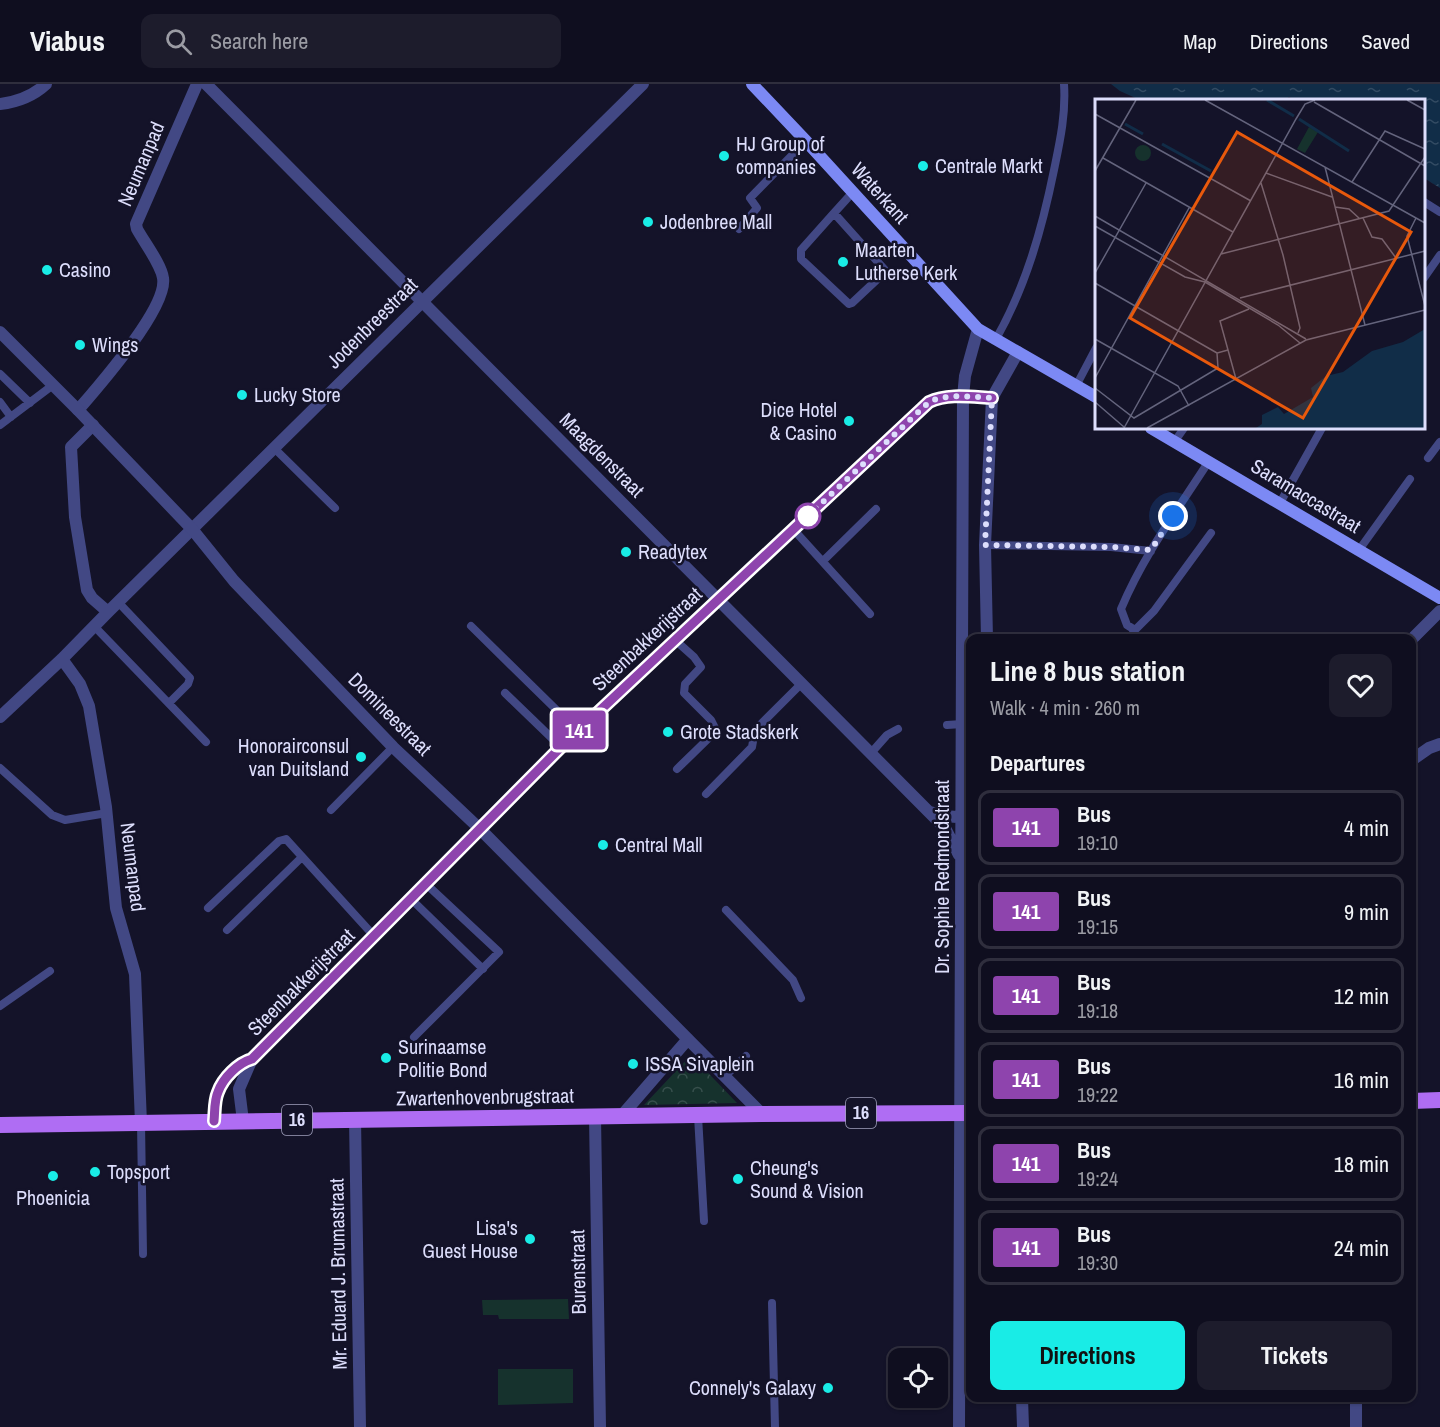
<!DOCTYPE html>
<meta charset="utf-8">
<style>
:root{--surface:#0f0e1f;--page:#1d1c2c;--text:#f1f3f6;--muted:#9b9ca4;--line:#2f2e3d;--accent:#19ece6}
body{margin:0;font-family:"Archivo Narrow",sans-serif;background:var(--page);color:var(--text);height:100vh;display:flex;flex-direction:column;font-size:22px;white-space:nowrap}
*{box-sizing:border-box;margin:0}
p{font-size:20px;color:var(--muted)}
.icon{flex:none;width:33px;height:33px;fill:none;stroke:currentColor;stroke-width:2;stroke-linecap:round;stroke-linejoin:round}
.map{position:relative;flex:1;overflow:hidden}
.drawer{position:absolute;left:966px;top:550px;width:450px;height:768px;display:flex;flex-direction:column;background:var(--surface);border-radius:12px;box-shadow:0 2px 4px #0004,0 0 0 2px var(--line)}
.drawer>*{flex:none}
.badge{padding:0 12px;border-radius:4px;font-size:21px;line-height:39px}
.buttons{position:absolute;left:888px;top:1264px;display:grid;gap:12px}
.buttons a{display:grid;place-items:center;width:60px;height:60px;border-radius:12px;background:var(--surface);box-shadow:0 2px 4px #0004,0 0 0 2px var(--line);font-size:30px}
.you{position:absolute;width:30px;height:30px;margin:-15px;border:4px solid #fff;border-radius:50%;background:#1a73e8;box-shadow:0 0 0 9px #1a73e833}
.map>.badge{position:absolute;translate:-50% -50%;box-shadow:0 0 0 3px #fff}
h2{padding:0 24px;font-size:22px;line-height:54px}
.round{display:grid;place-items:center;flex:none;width:63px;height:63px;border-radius:12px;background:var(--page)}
.headline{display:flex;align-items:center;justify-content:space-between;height:102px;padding:0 24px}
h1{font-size:28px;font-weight:700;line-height:45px}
.primary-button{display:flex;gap:12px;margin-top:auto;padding:12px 24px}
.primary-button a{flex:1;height:69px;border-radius:12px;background:var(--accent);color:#111;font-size:24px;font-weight:700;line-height:69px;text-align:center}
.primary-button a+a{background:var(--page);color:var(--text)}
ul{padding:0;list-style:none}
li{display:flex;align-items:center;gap:18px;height:75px;margin:0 12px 9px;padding:0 12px;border:3px solid var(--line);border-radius:12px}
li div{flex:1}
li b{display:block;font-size:22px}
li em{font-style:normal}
li .badge{min-width:66px;font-weight:700;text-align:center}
header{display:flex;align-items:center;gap:36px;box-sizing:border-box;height:84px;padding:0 30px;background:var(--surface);border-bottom:2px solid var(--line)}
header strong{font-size:28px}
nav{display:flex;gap:33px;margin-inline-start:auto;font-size:21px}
.search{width:420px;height:54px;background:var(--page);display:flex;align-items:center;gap:15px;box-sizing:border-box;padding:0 21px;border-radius:12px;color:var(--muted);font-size:22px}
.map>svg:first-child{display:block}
.grass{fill:#16322d}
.park{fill:url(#park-crowns)}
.water{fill:url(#water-ripples)}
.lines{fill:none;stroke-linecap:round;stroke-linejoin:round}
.service{stroke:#424884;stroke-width:8}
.minor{stroke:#424884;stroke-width:12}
.tertiary{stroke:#424884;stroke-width:12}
.secondary{stroke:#7c89f4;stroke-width:12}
.primary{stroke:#af6df3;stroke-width:16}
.line-casing{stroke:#fff;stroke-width:14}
.line{stroke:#8e44ad;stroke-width:9}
.walk{stroke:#dddefc;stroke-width:6;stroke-dasharray:0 10.8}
.poi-dot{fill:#19ece6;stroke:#141329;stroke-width:2}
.stop-dot{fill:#fff;stroke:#8e44ad;stroke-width:3}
.labels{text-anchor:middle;stroke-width:5;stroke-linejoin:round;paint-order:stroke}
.shield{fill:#141329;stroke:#a1a1bd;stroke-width:1.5}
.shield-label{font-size:18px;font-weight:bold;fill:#dddefc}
.poi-label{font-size:20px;fill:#dddefc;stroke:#141329;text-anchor:start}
.street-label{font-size:20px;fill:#dddefc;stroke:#141329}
.inset-river{fill:none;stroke:#112d48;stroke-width:3}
.inset-road{fill:none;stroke:#64647d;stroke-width:1.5}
.view{fill:#e8590c;fill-opacity:0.15;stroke:#e8590c;stroke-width:3}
.inset-edge{fill:none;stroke:#dddefc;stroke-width:3}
</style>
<header>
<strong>Viabus</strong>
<div class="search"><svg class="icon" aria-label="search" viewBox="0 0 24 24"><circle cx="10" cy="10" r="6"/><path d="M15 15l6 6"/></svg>Search here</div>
<nav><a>Map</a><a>Directions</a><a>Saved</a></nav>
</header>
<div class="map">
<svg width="1440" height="1343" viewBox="0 0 1440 1343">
<defs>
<pattern id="park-crowns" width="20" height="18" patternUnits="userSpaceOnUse" patternTransform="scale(1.5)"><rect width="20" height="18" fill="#16322d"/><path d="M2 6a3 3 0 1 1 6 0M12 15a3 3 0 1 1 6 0" fill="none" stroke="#374f4c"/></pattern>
<pattern id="water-ripples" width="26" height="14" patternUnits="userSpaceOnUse" patternTransform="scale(1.5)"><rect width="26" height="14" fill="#112d48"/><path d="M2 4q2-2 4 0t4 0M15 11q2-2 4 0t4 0" fill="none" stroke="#334b63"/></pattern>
</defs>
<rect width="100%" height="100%" fill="#141329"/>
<path class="grass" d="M 568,1215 L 569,1235 L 499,1235 L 498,1231 L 483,1231 L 482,1216 Z
M 573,1285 L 573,1319 L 498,1321 L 498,1285 Z"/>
<path class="park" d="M 691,971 L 737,1019 L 644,1021 Z"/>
<path class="water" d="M 1111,0 L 1440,0 L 1440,104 L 1424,94 L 1424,16 L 1295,16 L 1289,13 L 1284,16 L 1140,16 L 1120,7 Z"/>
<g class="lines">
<path class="service" d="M 1424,118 L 1440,128
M 834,129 L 885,186 L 884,189 L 852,219 L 849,220 L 801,175 L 801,166 Z
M 834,129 L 853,108
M 739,145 L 757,124 L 750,114 L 806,57
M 1424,194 L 1440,171
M 996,255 C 1026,202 1042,145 1054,86 C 1060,57 1066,30 1064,0
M 0,290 L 30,319
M 1076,302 L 1096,264
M 0,318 L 11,333
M 0,341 L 53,301
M 1175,357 L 1184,344
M 274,364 L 335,424
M 1428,374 L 1440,358
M 1280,419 L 1322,344
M 793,445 L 870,530
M 985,461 L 1111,463 L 1151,467
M 1359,466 L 1410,395
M 823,477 L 876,425
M 118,518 L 190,594 L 188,600 L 169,619
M 94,542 L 206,658
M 471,542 L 578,647
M 1135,546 L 1154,527 L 1211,449
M 1129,555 L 1135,546 L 1127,541 L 1121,525 C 1143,472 1178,425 1209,377
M 675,556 L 694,573 L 701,583 L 685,600 L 684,609 L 711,636 L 715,644 L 714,649 L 677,685
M 505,609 L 561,663
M 947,641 L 962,640
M 871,669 L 887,651 L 898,645
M 0,684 L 52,731 L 65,736 L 107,729
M 706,710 L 752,663 L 755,646 L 801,600
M 331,726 L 393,663
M 410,814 L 483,885
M 208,824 L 279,757 L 286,755 L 374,852
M 726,826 L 793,896 L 801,914
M 227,846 L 302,773
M 0,922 L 50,887
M 414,953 L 499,868 L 425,799
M 725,992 L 746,972
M 698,1032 L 704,1137
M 141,1039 L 143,1170
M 772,1219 L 775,1343"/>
<path class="minor" d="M 0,20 C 17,18 33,12 46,0
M 78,326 C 98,303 168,223 163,194 C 161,180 144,158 137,145 L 136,140 L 197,0
M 93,341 L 71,363 L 75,433 L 87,506 L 92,514 L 108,528
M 1412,555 L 1440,527
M 62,575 L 80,600 L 89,622 L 106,723 L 116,824 L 135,890 L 141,1039
M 0,633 L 62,575 L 108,528 L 643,0
M 1412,676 L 1429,664 L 1440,660
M 595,1033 L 600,1343
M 355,1035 L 360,1343
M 214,1037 C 215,1028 214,1017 218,1008 C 223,994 238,979 252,975
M 243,1037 L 239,1005 L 252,975 L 561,663 L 929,318 C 947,309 972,313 992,314
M 1356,1314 L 1356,1343"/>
<path class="tertiary" d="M 206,0 L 929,728 L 945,744 L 959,771
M 0,248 L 78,326 L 192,445 L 234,497 L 393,663 L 480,745 L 762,1030
M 987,555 L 985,461 L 992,314 L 1018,268
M 930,728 L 944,732 L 970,734
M 624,1032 L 624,1029 L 688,955
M 1022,1314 L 1023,1343
M 959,1343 L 963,313 L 965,292 L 978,245"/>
<path class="secondary" d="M 752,0 L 806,57 L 978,245 L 1096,313
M 1151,344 L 1440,514"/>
<path class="primary" d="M 1412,1017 L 1440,1016
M 0,1041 L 762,1030 L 970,1029"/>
</g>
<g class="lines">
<defs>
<path id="line" d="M 214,1037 C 215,1028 214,1017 218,1008 C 223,994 238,979 252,975 L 561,663 L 929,318 C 948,309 972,313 992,314"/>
</defs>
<use href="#line" class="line-casing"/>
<use href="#line" class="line"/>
<path class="walk" d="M 808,432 L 929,318 C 948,309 972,313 992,314 L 985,461 L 1111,463 L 1151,466 L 1173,432"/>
</g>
<g class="poi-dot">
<circle cx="724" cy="72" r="6"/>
<circle cx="923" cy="82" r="6"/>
<circle cx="648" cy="138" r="6"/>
<circle cx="843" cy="178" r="6"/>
<circle cx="47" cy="186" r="6"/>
<circle cx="80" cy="261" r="6"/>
<circle cx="242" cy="311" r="6"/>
<circle cx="849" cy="337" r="6"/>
<circle cx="626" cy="468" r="6"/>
<circle cx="668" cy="648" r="6"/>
<circle cx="361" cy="673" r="6"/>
<circle cx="603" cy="761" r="6"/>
<circle cx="386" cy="974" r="6"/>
<circle cx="633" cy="980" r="6"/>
<circle cx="95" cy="1088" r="6"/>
<circle cx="53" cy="1092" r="6"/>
<circle cx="738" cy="1095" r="6"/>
<circle cx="530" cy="1155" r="6"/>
<circle cx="828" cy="1304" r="6"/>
</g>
<circle class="stop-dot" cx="808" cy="432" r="12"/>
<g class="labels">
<g class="shield">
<rect x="846" y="1014" width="30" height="30" rx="4.5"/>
<rect x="282" y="1021" width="30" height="30" rx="4.5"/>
</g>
<g class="shield-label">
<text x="861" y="1035">16</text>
<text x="297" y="1042">16</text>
</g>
<g class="poi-label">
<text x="736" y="67">HJ Group of<tspan x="736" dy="23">companies</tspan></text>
<text x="935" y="89">Centrale Markt</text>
<text x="660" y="145">Jodenbree Mall</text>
<text x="855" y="173">Maarten<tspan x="855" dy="23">Lutherse Kerk</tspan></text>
<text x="59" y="193">Casino</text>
<text x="92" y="268">Wings</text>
<text x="254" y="318">Lucky Store</text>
<text x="837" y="333" text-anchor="end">Dice Hotel<tspan x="837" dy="23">&amp; Casino</tspan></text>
<text x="638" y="475">Readytex</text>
<text x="680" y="655">Grote Stadskerk</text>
<text x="349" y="669" text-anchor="end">Honorairconsul<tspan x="349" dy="23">van Duitsland</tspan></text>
<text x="615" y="768">Central Mall</text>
<text x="398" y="970">Surinaamse<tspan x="398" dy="23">Politie Bond</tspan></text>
<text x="645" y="987">ISSA Sivaplein</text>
<text x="750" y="1091">Cheung's<tspan x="750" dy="23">Sound &amp; Vision</tspan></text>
<text x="107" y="1095">Topsport</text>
<text x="53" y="1121" text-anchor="middle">Phoenicia</text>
<text x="518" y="1151" text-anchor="end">Lisa's<tspan x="518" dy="23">Guest House</tspan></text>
<text x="816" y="1311" text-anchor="end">Connely's Galaxy</text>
</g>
<g class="street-label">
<text transform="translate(141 80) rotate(-67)" y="7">Neumanpad</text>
<text transform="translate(880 109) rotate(48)" y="7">Waterkant</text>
<text transform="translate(372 239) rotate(-45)" y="7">Jodenbreestraat</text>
<text transform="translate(602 371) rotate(45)" y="7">Maagdenstraat</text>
<text transform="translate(1306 412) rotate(31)" y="7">Saramaccastraat</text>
<text transform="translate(647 555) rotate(-43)" y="7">Steenbakkerijstraat</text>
<text transform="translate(390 630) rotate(45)" y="7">Domineestraat</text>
<text transform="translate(133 783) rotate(83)" y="7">Neumanpad</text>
<text transform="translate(942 793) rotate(-90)" y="7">Dr. Sophie Redmondstraat</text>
<text transform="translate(301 898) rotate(-45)" y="7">Steenbakkerijstraat</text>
<text transform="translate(485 1013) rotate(-1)" y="7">Zwartenhovenbrugstraat</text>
<text transform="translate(578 1188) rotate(-91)" y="7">Burenstraat</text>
<text transform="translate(338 1190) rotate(-91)" y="7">Mr. Eduard J. Brumastraat</text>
</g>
</g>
<g transform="translate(1095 15)">
<rect width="330" height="330" fill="#141329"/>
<path d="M 214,28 L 223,33 L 210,54 L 202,50 ZM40 54a8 8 0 1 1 16 0a8 8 0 1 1-16 0Z" fill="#16322d"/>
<path d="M 330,230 L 330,329 L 161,329 L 167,325 L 167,316 L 183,308 L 189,315 L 218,298 L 216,289 L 231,277 L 248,273 L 277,252 L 308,243 Z" fill="#112d48"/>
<path class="inset-river" d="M 172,1 L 199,17M 204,20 L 254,52M 30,25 L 48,35M 67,45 L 116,72"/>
<path class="inset-road" d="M 110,1 L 330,124M 312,1 L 330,11M 219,3 L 330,67M 0,15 L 156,102M 8,59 L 138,133M 230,68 L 270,226M 0,72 L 41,1M 171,74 L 237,98M 257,83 L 290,32 L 330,50M 166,84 L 188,156 L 205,229 L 203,234M 240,108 L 254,110 L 265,120M 0,117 L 211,240M 268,119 L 277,138 L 287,140 L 301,159M 321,119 L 312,137 L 330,207M 0,127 L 90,178 L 110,183 L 183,226 L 205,244M 126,155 L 294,112 L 330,58M 0,174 L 51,84M 0,184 L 122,254M 145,199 L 330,152M 0,240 L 83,287 L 94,307M 0,279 L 94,109M 141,280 L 125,222 L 154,210M 0,289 L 39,319 L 123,269 L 122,254 L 133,251M 0,303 L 29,328M 29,329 L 201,20 L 210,5 L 220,1M 52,329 L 211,241 L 330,211"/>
<path class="view" d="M 142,33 L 316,133 L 208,319 L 35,219 Z"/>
<rect width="330" height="330" class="inset-edge"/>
</g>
</svg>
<div class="buttons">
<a><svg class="icon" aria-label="locate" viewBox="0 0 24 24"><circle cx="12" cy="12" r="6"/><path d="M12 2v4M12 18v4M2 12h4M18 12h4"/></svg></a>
</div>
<div class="you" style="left:1173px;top:432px"></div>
<b class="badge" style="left:579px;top:646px;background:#8e44ad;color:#fff">141</b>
<section class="drawer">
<div class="headline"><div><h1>Line 8 bus station</h1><p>Walk · 4 min · 260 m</p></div><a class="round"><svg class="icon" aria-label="heart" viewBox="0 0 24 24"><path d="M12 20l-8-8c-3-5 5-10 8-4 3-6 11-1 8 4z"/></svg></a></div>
<h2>Departures</h2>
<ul>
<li><span class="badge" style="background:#8e44ad;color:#fff">141</span><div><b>Bus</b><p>19:10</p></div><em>4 min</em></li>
<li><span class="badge" style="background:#8e44ad;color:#fff">141</span><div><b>Bus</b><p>19:15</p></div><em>9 min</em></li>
<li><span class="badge" style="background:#8e44ad;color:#fff">141</span><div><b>Bus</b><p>19:18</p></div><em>12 min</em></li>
<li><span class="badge" style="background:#8e44ad;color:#fff">141</span><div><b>Bus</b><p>19:22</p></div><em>16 min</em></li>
<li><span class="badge" style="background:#8e44ad;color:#fff">141</span><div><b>Bus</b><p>19:24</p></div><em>18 min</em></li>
<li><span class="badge" style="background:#8e44ad;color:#fff">141</span><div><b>Bus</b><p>19:30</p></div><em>24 min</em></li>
</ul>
<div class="primary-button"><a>Directions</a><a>Tickets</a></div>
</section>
</div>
